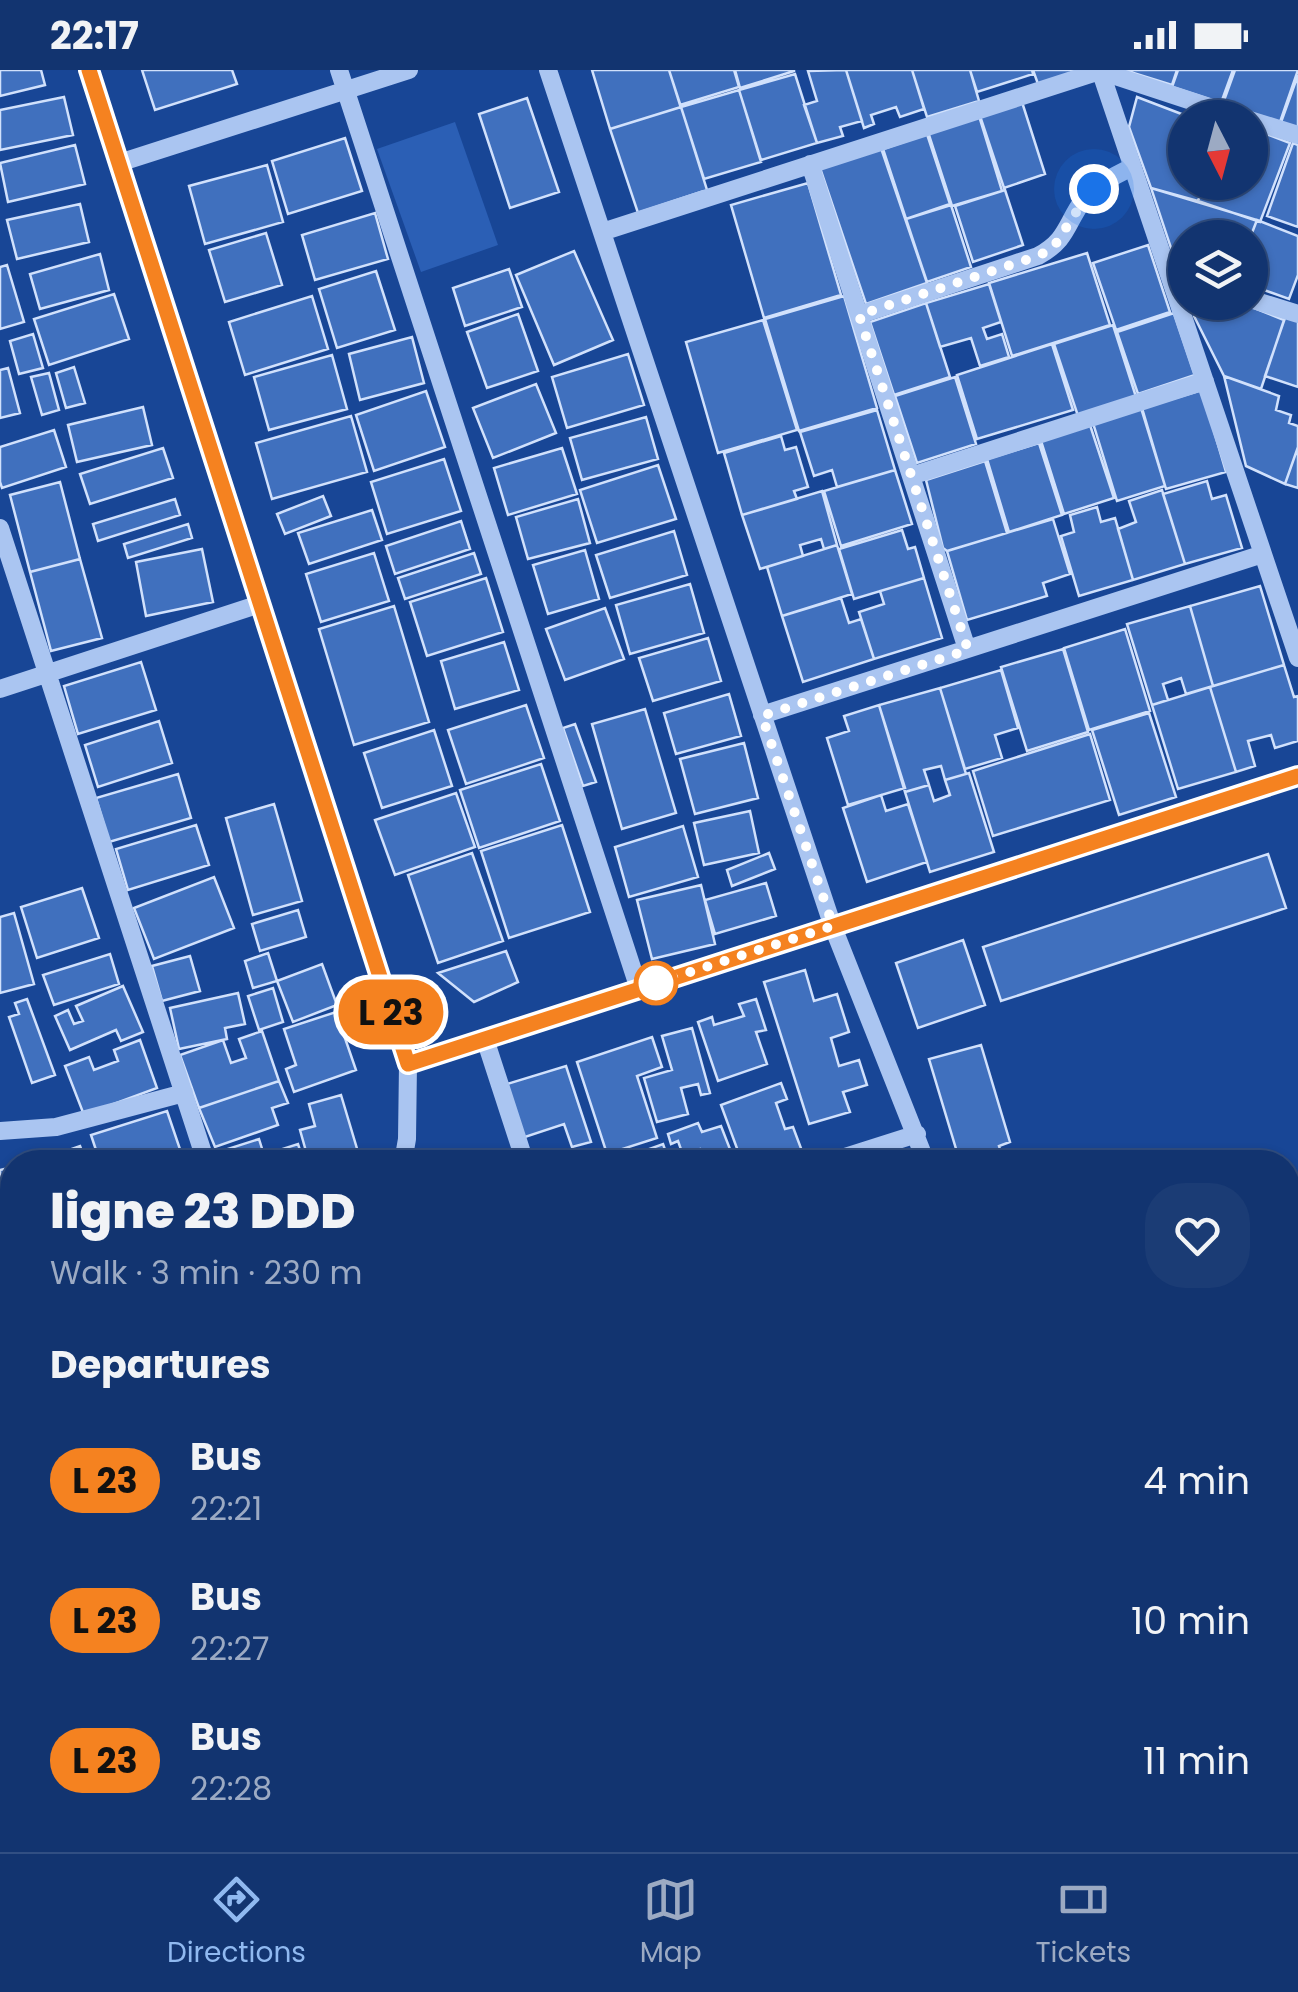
<!DOCTYPE html>
<meta charset="utf-8">
<style>
:root{--surface:#123470;--page:#1b3c75;--text:#f1f3f6;--muted:#9caac3;--line:#314f83;--accent:#90b9f0}
body{margin:0;font-family:Poppins,sans-serif;background:var(--page);color:var(--text);height:100vh;display:flex;flex-direction:column;font-size:38px;white-space:nowrap}
*{box-sizing:border-box;margin:0}
p{font-size:32px;color:var(--muted)}
.icon{flex:none;width:55px;height:55px;fill:none;stroke:currentColor;stroke-width:2;stroke-linecap:round;stroke-linejoin:round}
.map{position:relative;flex:1;overflow:hidden}
.panel{position:absolute;left:0px;top:1080px;width:1300px;height:702px;display:flex;flex-direction:column;background:var(--surface);border-radius:40px 40px 0 0;box-shadow:0 2px 8px #0004,0 0 0 2px var(--line)}
.panel>*{flex:none}
.badge{padding:0 20px;border-radius:32px;font-size:35px;line-height:65px}
.needle{width:65px;rotate:174deg}
.tools{position:absolute;left:1168px;top:30px;display:grid;gap:20px}
.tools a{display:grid;place-items:center;width:100px;height:100px;border-radius:50%;background:var(--surface);box-shadow:0 2px 8px #0004,0 0 0 2px var(--line);font-size:50px}
.you{position:absolute;width:50px;height:50px;margin:-25px;border:8px solid #fff;border-radius:50%;background:#1a73e8;box-shadow:0 0 0 15px #1a73e833}
.map>.badge{position:absolute;translate:-50% -50%;box-shadow:0 0 0 5px #fff}
h2{padding:0 50px;font-size:38px;line-height:90px}
.round{display:grid;place-items:center;flex:none;width:105px;height:105px;border-radius:40px;background:var(--page)}
.overview{display:flex;align-items:center;justify-content:space-between;height:170px;padding:0 50px}
h1{font-size:48px;font-weight:800;line-height:75px}
ul{padding:0;list-style:none}
li{display:flex;align-items:center;gap:30px;height:140px;padding:0 50px}
li div{flex:1}
li b{display:block;font-size:38px}
li em{font-style:normal}
li .badge{min-width:110px;font-weight:700;text-align:center}
.status{display:flex;justify-content:space-between;align-items:center;height:70px;padding:0 50px;background:var(--surface);direction:ltr}
.status svg{height:28px;fill:currentColor}
.dock{display:flex;justify-content:space-around;align-items:center;height:140px;border-top:2px solid var(--line);background:var(--surface);font-size:28px;color:var(--muted)}
.dock a{display:grid;justify-items:center;gap:5px}
.dock .current{color:var(--accent)}
.map>svg:first-child{display:block}
.green{fill:#2b5fb5}
.building{fill:#4070be;stroke:#d1e1fc;stroke-width:2.5}
.lines{fill:none;stroke-linecap:round;stroke-linejoin:round}
.minor{stroke:#aac5f1;stroke-width:18}
.major{stroke:#f4f7ff;stroke-width:25}
.highway{stroke:#fff;stroke-width:30}
.line-casing{stroke:#fff;stroke-width:22}
.line{stroke:#f58220;stroke-width:15}
.walk{stroke:#fff;stroke-width:10;stroke-dasharray:0 18}
.stop-dot{fill:#fff;stroke:#f58220;stroke-width:5}
</style>
<div class="status"><b>22:17</b><svg viewBox="0 0 49 12"><path d="M0 12V9h3v3zM5 12V6h3v6zM10 12V3h3v9zM15 12V0h3v12zM26 1h20v11H26zM47 4h2v5h-2z"/></svg></div>
<div class="map">
<svg width="1298" height="1782" viewBox="0 0 1298 1782">
<rect width="100%" height="100%" fill="#184696"/>
<path class="green" d="M 455,52 L 498,175 L 421,202 L 377,79 Z"/>
<path class="building" d="M 0,0 L 41,0 L 45,15 L 0,26 Z
M 142,0 L 232,0 L 237,14 L 155,40 Z
M 592,0 L 669,0 L 681,37 L 610,59 Z
M 669,0 L 734,0 L 739,17 L 680,35 Z
M 735,0 L 794,0 L 794,1 L 740,18 Z
M 846,0 L 912,0 L 924,39 L 900,47 L 896,37 L 871,45 L 874,54 L 864,58 Z
M 846,0 L 862,51 L 840,57 L 843,66 L 817,73 L 804,35 L 817,31 L 808,1 Z
M 912,0 L 970,0 L 979,31 L 927,47 Z
M 970,0 L 1032,0 L 1033,4 L 977,22 Z
M 1033,0 L 1085,0 L 1038,14 Z
M 1124,0 L 1177,0 L 1172,15 Z
M 1178,0 L 1233,0 L 1221,33 L 1172,17 Z
M 1235,0 L 1298,0 L 1279,55 L 1222,36 Z
M 795,4 L 817,73 L 761,90 L 739,20 Z
M 1298,5 L 1298,61 L 1280,55 Z
M 739,20 L 761,92 L 704,109 L 681,37 Z
M 64,27 L 73,65 L 0,80 L 0,40 Z
M 1137,27 L 1192,48 L 1185,48 L 1185,112 L 1205,112 L 1198,131 L 1151,118 L 1129,57 Z
M 527,28 L 559,122 L 510,138 L 479,44 Z
M 1022,32 L 1045,104 L 1004,118 L 980,46 Z
M 681,37 L 707,120 L 638,143 L 610,59 Z
M 979,46 L 1002,121 L 952,136 L 928,62 Z
M 1250,58 L 1290,73 L 1260,152 L 1198,131 L 1205,112 L 1250,112 Z
M 927,64 L 950,134 L 906,149 L 883,79 Z
M 345,68 L 362,121 L 288,144 L 272,91 Z
M 1293,73 L 1298,75 L 1298,157 L 1267,146 Z
M 75,75 L 85,114 L 8,132 L 0,93 Z
M 881,78 L 927,213 L 866,234 L 820,98 Z
M 267,95 L 283,152 L 205,174 L 189,116 Z
M 808,113 L 841,225 L 764,248 L 731,135 Z
M 1151,118 L 1257,150 L 1250,168 L 1185,168 L 1185,196 L 1176,193 Z
M 1005,120 L 1023,175 L 973,192 L 955,136 Z
M 80,134 L 89,172 L 17,189 L 7,150 Z
M 951,135 L 971,197 L 927,212 L 906,149 Z
M 375,143 L 388,189 L 315,210 L 302,165 Z
M 1257,150 L 1298,166 L 1298,205 L 1289,229 L 1250,215 L 1250,168 Z
M 266,163 L 282,215 L 225,232 L 209,180 Z
M 1148,175 L 1170,242 L 1116,260 L 1093,193 Z
M 574,181 L 613,270 L 554,295 L 516,205 Z
M 1087,183 L 1110,255 L 1012,286 L 989,213 Z
M 100,184 L 109,220 L 40,239 L 30,204 Z
M 7,195 L 24,252 L 0,259 L 0,197 Z
M 509,199 L 522,237 L 465,256 L 453,218 Z
M 376,201 L 395,260 L 337,278 L 319,219 Z
M 989,214 L 1001,252 L 983,258 L 987,269 L 1002,264 L 1009,287 L 980,296 L 971,268 L 940,277 L 926,233 Z
M 114,224 L 129,269 L 49,295 L 34,249 Z
M 312,226 L 328,279 L 245,305 L 229,252 Z
M 844,226 L 877,338 L 799,361 L 765,249 Z
M 1196,232 L 1239,232 L 1284,250 L 1261,319 L 1224,306 L 1194,246 Z
M 926,233 L 950,307 L 894,325 L 870,252 Z
M 1174,243 L 1195,305 L 1138,324 L 1117,262 Z
M 518,244 L 538,301 L 487,318 L 467,262 Z
M 1286,245 L 1298,249 L 1298,317 L 1265,306 Z
M 763,250 L 797,360 L 718,383 L 686,272 Z
M 1113,255 L 1137,330 L 1079,349 L 1054,274 Z
M 33,264 L 43,298 L 19,304 L 10,271 Z
M 412,267 L 424,313 L 360,330 L 349,284 Z
M 1052,274 L 1073,340 L 977,369 L 957,305 Z
M 628,284 L 644,335 L 567,358 L 552,307 Z
M 332,285 L 347,339 L 269,360 L 254,307 Z
M 74,297 L 85,333 L 66,338 L 56,303 Z
M 8,298 L 20,343 L 0,348 L 0,300 Z
M 49,303 L 59,340 L 42,345 L 31,307 Z
M 1224,306 L 1279,326 L 1276,340 L 1291,345 L 1289,353 L 1298,356 L 1298,377 L 1285,414 L 1246,396 Z
M 955,307 L 976,374 L 917,393 L 895,326 Z
M 536,314 L 556,363 L 493,388 L 473,338 Z
M 1202,320 L 1226,402 L 1166,419 L 1142,338 Z
M 426,321 L 445,377 L 374,401 L 356,345 Z
M 143,337 L 152,375 L 77,392 L 68,355 Z
M 1141,338 L 1165,416 L 1117,431 L 1093,353 Z
M 877,340 L 895,400 L 837,417 L 832,400 L 814,406 L 800,362 Z
M 351,346 L 367,402 L 272,429 L 256,373 Z
M 646,347 L 658,389 L 582,410 L 570,368 Z
M 1090,355 L 1114,428 L 1064,444 L 1041,371 Z
M 54,360 L 66,397 L 2,418 L 0,412 L 0,377 Z
M 781,366 L 785,380 L 796,377 L 808,417 L 794,421 L 797,429 L 742,445 L 724,383 Z
M 1039,373 L 1062,445 L 1009,462 L 987,389 Z
M 1298,377 L 1298,418 L 1285,414 Z
M 163,378 L 173,408 L 90,434 L 80,404 Z
M 562,378 L 577,424 L 508,445 L 494,398 Z
M 444,389 L 461,441 L 387,464 L 371,412 Z
M 985,391 L 1007,463 L 947,481 L 943,478 L 926,410 Z
M 658,395 L 676,449 L 597,473 L 580,420 Z
M 895,400 L 912,454 L 841,476 L 824,421 Z
M 1207,411 L 1212,429 L 1226,425 L 1242,478 L 1185,494 L 1163,424 Z
M 60,412 L 80,489 L 30,502 L 10,425 Z
M 1162,420 L 1185,494 L 1133,510 L 1118,459 L 1136,452 L 1129,431 Z
M 822,421 L 837,475 L 824,479 L 821,469 L 800,475 L 803,486 L 760,499 L 742,445 Z
M 323,426 L 331,446 L 285,464 L 277,444 Z
M 175,429 L 180,445 L 98,471 L 93,454 Z
M 578,429 L 590,473 L 528,489 L 516,447 Z
M 1097,437 L 1101,452 L 1115,448 L 1133,510 L 1079,526 L 1061,466 L 1074,462 L 1070,445 Z
M 372,440 L 382,470 L 309,494 L 298,463 Z
M 1053,449 L 1070,504 L 1043,513 L 1047,526 L 967,550 L 947,481 Z
M 461,451 L 470,479 L 395,504 L 386,476 Z
M 188,454 L 192,468 L 128,488 L 124,474 Z
M 902,460 L 908,479 L 915,477 L 924,508 L 854,529 L 839,479 Z
M 674,461 L 687,505 L 610,528 L 596,485 Z
M 837,475 L 852,524 L 782,546 L 767,497 Z
M 202,479 L 213,532 L 146,546 L 136,492 Z
M 585,480 L 599,529 L 548,544 L 533,495 Z
M 374,483 L 389,531 L 321,552 L 306,504 Z
M 474,483 L 481,504 L 405,529 L 398,508 Z
M 80,489 L 102,568 L 51,581 L 30,502 Z
M 486,508 L 503,562 L 427,586 L 410,532 Z
M 924,508 L 942,568 L 874,589 L 859,542 L 884,534 L 880,521 Z
M 690,514 L 704,563 L 630,584 L 616,535 Z
M 1260,516 L 1284,595 L 1213,616 L 1190,536 Z
M 841,528 L 849,553 L 861,549 L 874,589 L 803,612 L 782,546 Z
M 394,536 L 429,652 L 354,675 L 319,559 Z
M 1190,536 L 1213,616 L 1186,624 L 1181,608 L 1163,614 L 1168,630 L 1152,635 L 1127,554 Z
M 605,538 L 624,589 L 565,610 L 546,559 Z
M 1125,559 L 1150,641 L 1089,660 L 1064,578 Z
M 708,568 L 721,611 L 653,631 L 639,588 Z
M 504,572 L 519,620 L 455,639 L 441,591 Z
M 1063,579 L 1088,662 L 1027,681 L 1001,597 Z
M 141,592 L 156,640 L 78,664 L 64,616 Z
M 1284,595 L 1294,627 L 1298,626 L 1298,671 L 1275,678 L 1271,665 L 1248,671 L 1255,696 L 1236,702 L 1210,617 Z
M 1001,600 L 1018,658 L 995,665 L 1002,688 L 965,699 L 940,618 Z
M 1210,617 L 1236,702 L 1178,719 L 1152,635 Z
M 940,618 L 966,704 L 945,710 L 941,696 L 924,700 L 929,715 L 905,722 L 879,635 Z
M 729,624 L 741,666 L 676,684 L 664,643 Z
M 526,635 L 544,688 L 466,714 L 448,660 Z
M 879,635 L 905,718 L 848,735 L 827,668 L 849,661 L 844,646 Z
M 645,639 L 676,743 L 622,759 L 592,654 Z
M 1149,643 L 1176,727 L 1119,745 L 1092,660 Z
M 159,651 L 172,693 L 98,717 L 85,675 Z
M 575,654 L 596,712 L 583,716 L 563,658 Z
M 434,660 L 452,716 L 382,738 L 364,683 Z
M 1090,664 L 1110,730 L 993,766 L 973,701 Z
M 744,673 L 758,728 L 695,744 L 680,689 Z
M 541,694 L 560,751 L 479,778 L 460,720 Z
M 969,703 L 994,782 L 930,802 L 905,722 L 929,715 L 934,731 L 950,725 L 945,710 Z
M 178,704 L 191,748 L 109,772 L 96,728 Z
M 456,723 L 475,777 L 395,805 L 375,750 Z
M 881,725 L 886,741 L 908,734 L 927,792 L 867,812 L 843,738 Z
M 274,734 L 302,831 L 253,845 L 226,748 Z
M 750,741 L 759,783 L 704,795 L 694,753 Z
M 196,755 L 209,795 L 128,820 L 116,779 Z
M 562,755 L 590,842 L 509,868 L 481,781 Z
M 683,756 L 698,807 L 629,827 L 615,777 Z
M 472,783 L 503,871 L 438,893 L 408,805 Z
M 769,783 L 775,799 L 732,816 L 727,800 Z
M 1268,784 L 1286,838 L 1001,931 L 983,877 Z
M 214,807 L 234,858 L 154,889 L 134,838 Z
M 766,813 L 776,846 L 715,864 L 705,830 Z
M 701,815 L 715,874 L 652,889 L 637,830 Z
M 82,818 L 99,868 L 37,888 L 21,837 Z
M 298,840 L 306,867 L 260,881 L 252,854 Z
M 14,843 L 34,914 L 0,923 L 0,847 Z
M 963,870 L 985,935 L 918,958 L 896,893 Z
M 506,881 L 518,912 L 474,932 L 438,903 Z
M 268,883 L 277,911 L 253,918 L 245,891 Z
M 110,884 L 119,914 L 54,935 L 43,905 Z
M 190,886 L 200,921 L 162,931 L 152,896 Z
M 322,894 L 337,935 L 293,952 L 277,911 Z
M 805,900 L 814,931 L 837,924 L 849,962 L 831,968 L 839,996 L 859,990 L 867,1015 L 843,1022 L 850,1042 L 809,1054 L 764,912 Z
M 123,916 L 143,962 L 121,971 L 116,960 L 70,980 L 55,946 L 68,940 L 74,954 L 83,951 L 76,936 Z
M 273,918 L 283,952 L 259,960 L 248,926 Z
M 238,923 L 245,954 L 225,958 L 227,969 L 179,979 L 170,938 Z
M 27,929 L 55,1005 L 32,1013 L 9,947 L 19,944 L 15,933 Z
M 756,929 L 766,960 L 756,962 L 767,994 L 718,1011 L 698,952 L 712,947 L 714,955 L 744,946 L 739,934 Z
M 336,942 L 356,1000 L 294,1022 L 286,999 L 296,995 L 284,959 Z
M 692,958 L 710,1023 L 701,1025 L 698,1014 L 681,1018 L 688,1044 L 657,1052 L 644,1008 L 672,1000 L 662,966 Z
M 262,961 L 279,1011 L 199,1038 L 180,985 L 223,970 L 231,993 L 246,988 L 239,969 Z
M 652,967 L 662,997 L 637,1006 L 657,1068 L 607,1084 L 577,992 Z
M 140,970 L 157,1018 L 84,1045 L 65,996 L 89,987 L 94,1000 L 118,991 L 114,980 Z
M 981,975 L 1010,1072 L 999,1076 L 1004,1092 L 960,1092 L 929,989 Z
M 566,996 L 591,1072 L 572,1077 L 564,1054 L 522,1068 L 504,1015 Z
M 279,1011 L 288,1033 L 272,1038 L 278,1055 L 215,1077 L 199,1038 Z
M 781,1013 L 787,1029 L 776,1033 L 785,1059 L 793,1057 L 802,1081 L 771,1092 L 742,1092 L 721,1035 Z
M 341,1025 L 361,1092 L 309,1092 L 300,1060 L 315,1056 L 309,1034 Z
M 167,1041 L 184,1091 L 117,1092 L 116,1089 L 100,1092 L 91,1065 Z
M 698,1053 L 702,1062 L 721,1056 L 735,1092 L 706,1092 L 700,1079 L 683,1085 L 678,1071 L 671,1074 L 668,1064 Z
M 259,1069 L 264,1085 L 298,1074 L 304,1092 L 218,1092 L 215,1083 Z
M 663,1074 L 669,1091 L 665,1092 L 613,1092 Z
M 80,1076 L 86,1092 L 38,1092 L 37,1091 Z
M 553,1081 L 557,1092 L 532,1092 L 530,1088 Z
M 696,1084 L 699,1092 L 674,1092 Z
M 12,1097 L 12,1173 L 9,1174 L 0,1143 L 0,1100 Z
M 12,1195 L 12,1230 L 3,1198 Z
M 1296,1201 L 1298,1202 L 1298,1246 L 1288,1242 L 1288,1229 Z
M 1288,1398 L 1298,1403 L 1298,1474 L 1288,1493 Z
M 0,1408 L 2,1413 L 12,1410 L 12,1436 L 0,1440 Z
M 0,1665 L 11,1696 L 0,1701 Z
M 119,1770 L 123,1781 L 150,1770 L 194,1770 L 198,1782 L 84,1782 Z
M 204,1770 L 267,1770 L 270,1782 L 207,1782 Z
M 271,1770 L 346,1770 L 349,1780 L 342,1782 L 275,1782 Z
M 370,1770 L 385,1770 L 388,1782 L 373,1782 Z
M 387,1770 L 449,1770 L 452,1782 L 390,1782 Z
M 590,1770 L 626,1770 L 592,1778 Z
M 644,1770 L 680,1770 L 683,1782 L 648,1782 Z
M 682,1770 L 726,1770 L 730,1782 L 686,1782 Z
M 756,1770 L 833,1770 L 836,1782 L 760,1782 Z
M 840,1770 L 903,1770 L 906,1778 L 901,1782 L 844,1782 Z
M 1052,1770 L 1062,1770 L 1082,1782 L 1044,1782 Z
M 1075,1770 L 1136,1770 L 1129,1782 L 1096,1782 Z
M 642,1773 L 644,1782 L 611,1782 L 611,1781 Z"/>
<g class="lines">
<path class="minor" d="M 89,0 L 408,994 L 407,1069 L 403,1092
M 339,0 L 639,919
M 548,0 L 833,857 L 926,1092
M 1100,0 L 1298,588
M 1250,50 L 1298,65
M 119,93 L 409,0
M 810,94 L 967,579
M 602,162 L 1100,1 L 1243,48
M 1250,229 L 1298,244
M 859,245 L 1038,186 C 1068,170 1066,153 1084,129 C 1096,114 1115,106 1132,97
M 911,406 L 1205,311
M 0,458 L 206,1092
M 0,619 L 260,534
M 762,645 L 1263,484
M 485,969 L 525,1092
M 408,994 L 1298,706
M 0,1061 L 56,1057 L 184,1023
M 829,1092 L 917,1064
M 1288,1166 L 1298,1130
M 0,1308 L 12,1302
M 1288,1331 L 1298,1335
M 0,1561 L 12,1556
M 354,1770 L 358,1782
M 555,1770 L 559,1782
M 745,1770 L 749,1782
M 941,1770 L 953,1782
M 36,1782 L 72,1770
M 921,1782 L 933,1770"/>
<path class="major" d="M 1288,1538 L 1298,1519
M 1148,1782 L 1157,1770"/>
<path class="highway" d="M 1288,1755 L 1298,1739
M 1269,1782 L 1277,1770"/>
</g>
<g class="lines">
<defs>
<path id="line" d="M 89,0 L 408,994 L 1298,706"/>
</defs>
<use href="#line" class="line-casing"/>
<use href="#line" class="line"/>
<path class="walk" d="M 656,913 L 833,856 L 762,646 L 968,580 L 859,245 L 1038,186 L 1053,178 L 1084,130 L 1094,119"/>
</g>
<circle class="stop-dot" cx="656" cy="913" r="20"/>
</svg>
<div class="tools">
<a><svg class="needle" viewBox="-14 -14 28 28"><path d="M0-13l5 13h-10z" fill="#e53935"/><path d="M0 13l5-13h-10z" fill="#9caac3"/></svg></a>
<a><svg class="icon" aria-label="layers" viewBox="0 0 24 24"><path d="M12 4l9 5-9 5-9-5zM3 14l9 5 9-5"/></svg></a>
</div>
<div class="you" style="left:1094px;top:119px"></div>
<b class="badge" style="left:391px;top:942px;background:#f58220;color:#111">L 23</b>
<section class="panel">
<div class="overview"><div><h1>ligne 23 DDD</h1><p>Walk · 3 min · 230 m</p></div><a class="round"><svg class="icon" aria-label="heart" viewBox="0 0 24 24"><path d="M12 20l-8-8c-3-5 5-10 8-4 3-6 11-1 8 4z"/></svg></a></div>
<h2>Departures</h2>
<ul>
<li><span class="badge" style="background:#f58220;color:#111">L 23</span><div><b>Bus</b><p>22:21</p></div><em>4 min</em></li>
<li><span class="badge" style="background:#f58220;color:#111">L 23</span><div><b>Bus</b><p>22:27</p></div><em>10 min</em></li>
<li><span class="badge" style="background:#f58220;color:#111">L 23</span><div><b>Bus</b><p>22:28</p></div><em>11 min</em></li>
</ul>
</section>
</div>
<nav class="dock">
<a class="current"><svg class="icon" aria-label="directions" viewBox="0 0 24 24"><path d="M12 3l9 9-9 9-9-9zM9 14v-3h6M13 9l2 2-2 2"/></svg>Directions</a>
<a><svg class="icon" aria-label="map" viewBox="0 0 24 24"><path d="M3 6l6-2 6 2 6-2v14l-6 2-6-2-6 2zM9 4v14M15 6v14"/></svg>Map</a>
<a><svg class="icon" aria-label="tickets" viewBox="0 0 24 24"><path d="M3 7h18v10H3zM15 7v10"/></svg>Tickets</a>
</nav>
